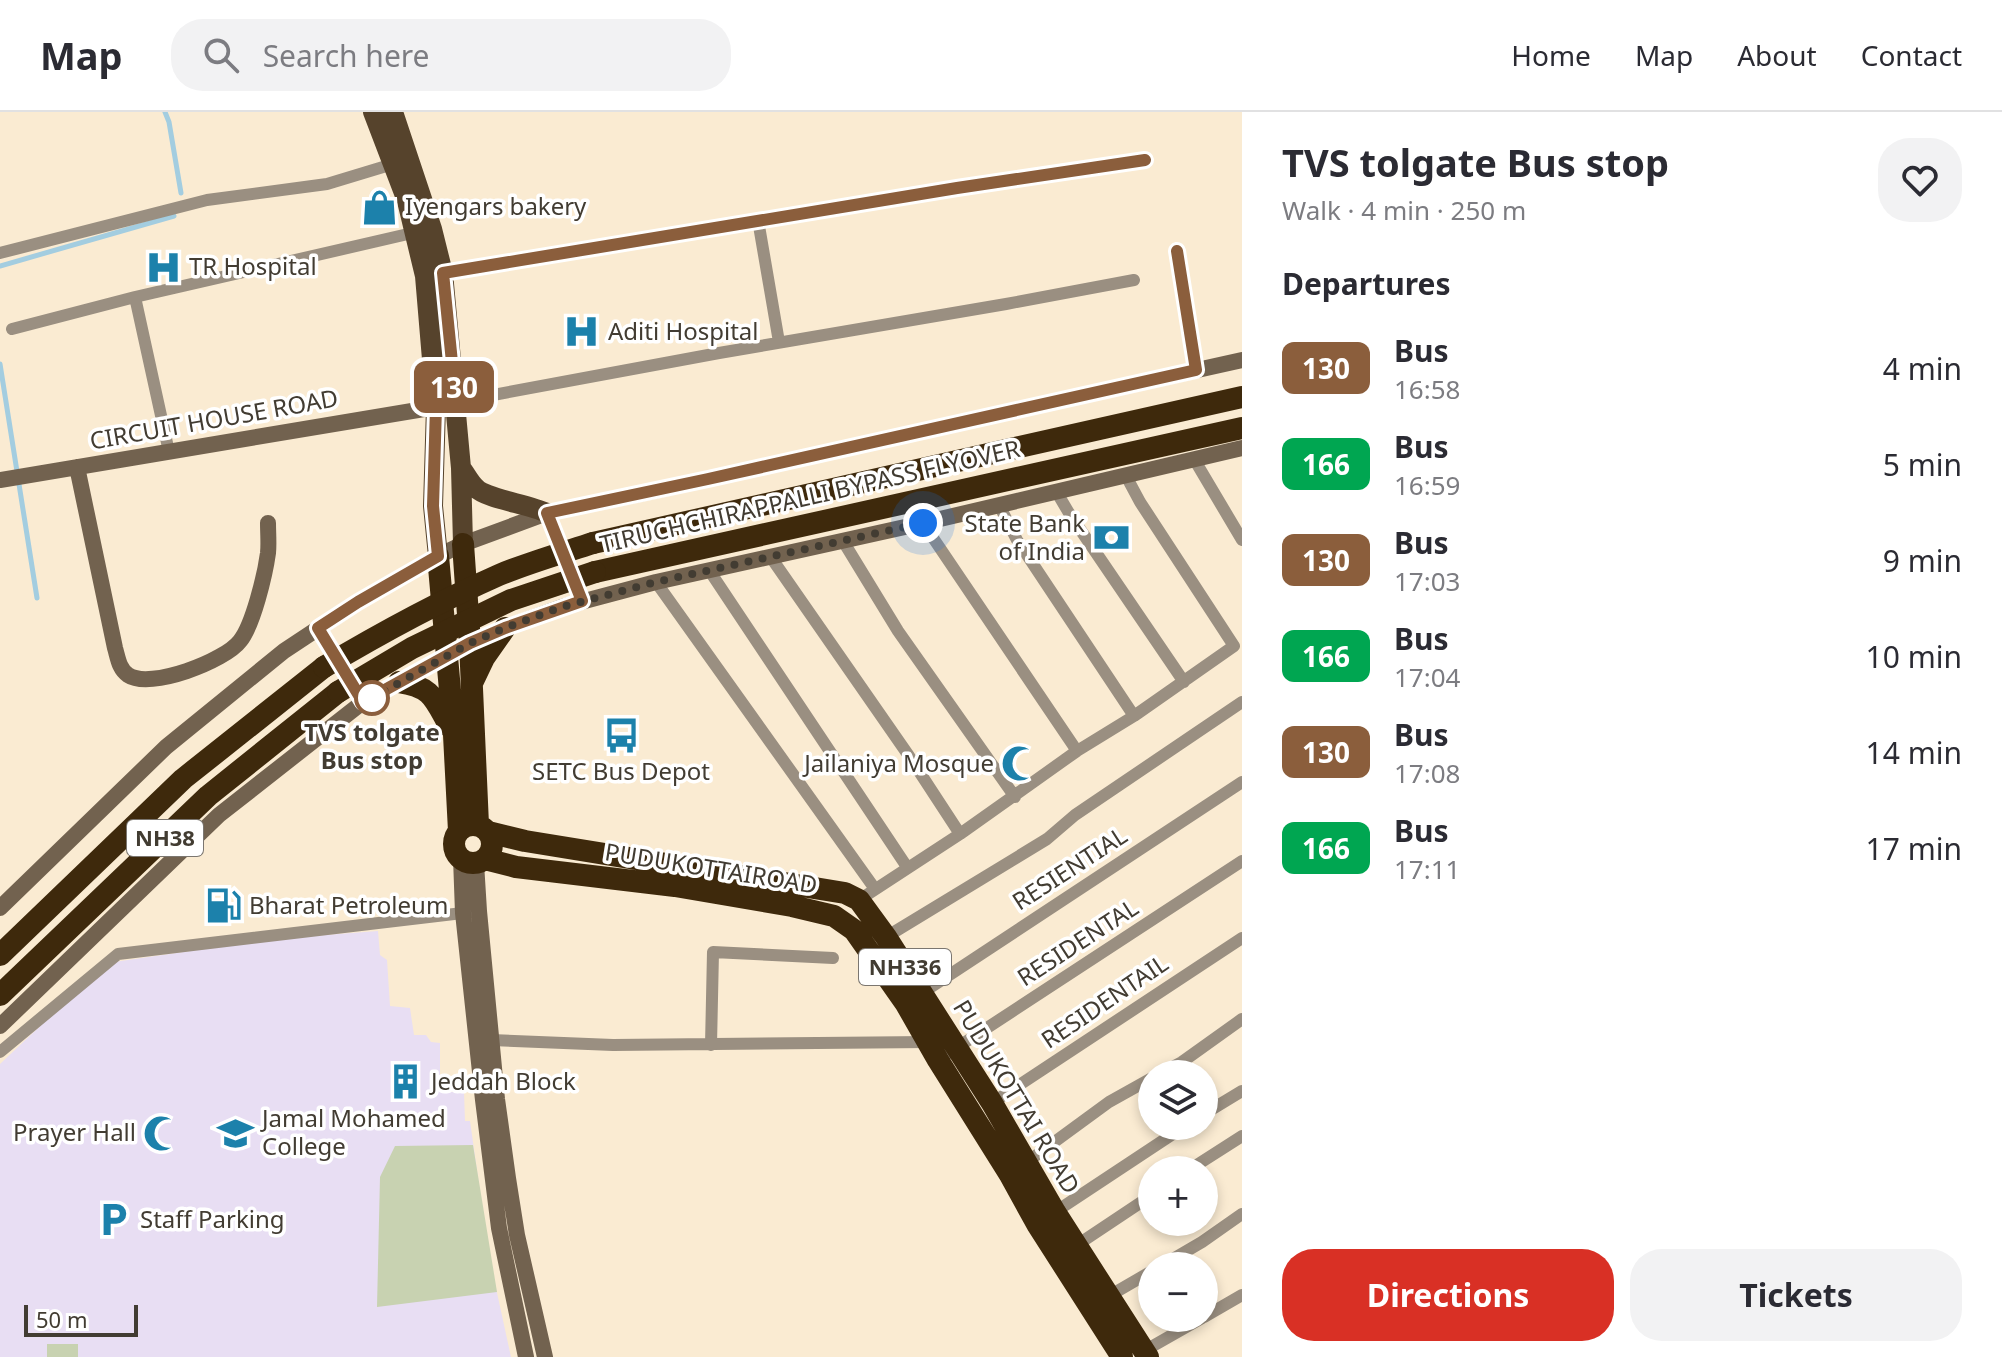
<!DOCTYPE html>
<meta charset="utf-8">
<style>
:root{--surface:#fff;--page:#f2f2f3;--text:#2b2b33;--muted:#7c7c81;--line:#e1e1e2;--accent:#d93025}
body{margin:0;font-family:"Noto Sans",sans-serif;background:var(--page);color:var(--text);height:100vh;display:flex;flex-direction:column;font-size:30px;white-space:nowrap}
*{box-sizing:border-box;margin:0}
p{font-size:26px;color:var(--muted)}
.icon{flex:none;width:44px;height:44px;fill:none;stroke:currentColor;stroke-width:2;stroke-linecap:round;stroke-linejoin:round}
.map{position:relative;flex:1;overflow:hidden}
.sheet{display:flex;flex-direction:column;background:var(--surface);width:760px}
.sheet>*{flex:none}
.badge{padding:0 16px;border-radius:12px;font-size:28px;line-height:52px}
.fabs{position:absolute;left:1138px;top:948px;display:grid;gap:16px}
.fabs a{display:grid;place-items:center;width:80px;height:80px;border-radius:50%;background:var(--surface);box-shadow:0 4px 12px #0003;font-size:40px}
.scale{position:absolute;left:24px;bottom:20px;width:114px;box-sizing:border-box;padding-left:8px;border:4px solid #423c32;border-top:0;font-size:22px;line-height:28px;white-space:nowrap;color:#423c32;-webkit-text-stroke:6px #fff;paint-order:stroke}
.you{position:absolute;width:40px;height:40px;margin:-20px;border:6px solid #fff;border-radius:50%;background:#1a73e8;box-shadow:0 0 0 12px #1a73e833}
.map>.badge{position:absolute;translate:-50% -50%;box-shadow:0 0 0 4px #fff}
h2{padding:0 40px;font-size:30px;line-height:72px}
.round{display:grid;place-items:center;flex:none;width:84px;height:84px;border-radius:32px;background:var(--page)}
.summary{display:flex;align-items:center;justify-content:space-between;height:136px;padding:0 40px}
h1{font-size:38px;font-weight:700;line-height:60px}
.primary-button{display:flex;gap:16px;margin-top:auto;padding:16px 40px}
.primary-button a{flex:1;height:92px;border-radius:32px;background:var(--accent);color:#fff;font-size:32px;font-weight:700;line-height:92px;text-align:center}
.primary-button a+a{background:var(--page);color:var(--text)}
ul{padding:0;list-style:none}
li{display:flex;align-items:center;gap:24px;height:96px;padding:0 40px}
li div{flex:1}
li b{display:block;font-size:30px}
li em{font-style:normal}
li .badge{min-width:88px;font-weight:700;text-align:center}
header{display:flex;align-items:center;gap:48px;box-sizing:border-box;height:112px;padding:0 40px;background:var(--surface);border-bottom:2px solid var(--line)}
header strong{font-size:38px}
nav{display:flex;gap:44px;margin-inline-start:auto;font-size:28px}
.search{width:560px;height:72px;background:var(--page);display:flex;align-items:center;gap:20px;box-sizing:border-box;padding:0 28px;border-radius:32px;color:var(--muted);font-size:30px}
main{display:flex;flex:1;min-height:0}
.map>svg:first-child{display:block}
.education{fill:#e8def3}
.grass{fill:#c8d2b1}
.lines{fill:none;stroke-linecap:round;stroke-linejoin:round}
.stream{stroke:#a3cde0;stroke-width:5}
.street{stroke:#9a8f81;stroke-width:12}
.secondary{stroke:#72624f;stroke-width:16}
.primary{stroke:#56432c;stroke-width:20}
.highway{stroke:#3e290c;stroke-width:22}
.highway-bridge{stroke:#3e290c;stroke-width:22}
.line-casing{stroke:#fff;stroke-width:18}
.line{stroke:#8b5e3c;stroke-width:12}
.walk{stroke:#423c32;stroke-width:8;stroke-dasharray:0 14.4}
.stop-dot{fill:#fff;stroke:#8b5e3c;stroke-width:4}
.labels{text-anchor:middle;stroke-width:7;stroke-linejoin:round;paint-order:stroke}
.shield{fill:#fff;stroke:#7b7670;stroke-width:2}
.shield-label{font-size:22px;font-weight:bold;fill:#423c32}
.poi-label{font-size:24px;fill:#423c32;stroke:#fff;text-anchor:start}
.street-label{font-size:24px;fill:#423c32;stroke:#fff}
.stop-label{font-size:24px;font-weight:bold;fill:#423c32;stroke:#fff}
</style>
<header>
<strong>Map</strong>
<div class="search"><svg class="icon" aria-label="search" viewBox="0 0 24 24"><circle cx="10" cy="10" r="6"/><path d="M15 15l6 6"/></svg>Search here</div>
<nav><a>Home</a><a>Map</a><a>About</a><a>Contact</a></nav>
</header>
<main>
<div class="map">
<svg width="1242" height="1245" viewBox="0 0 1242 1245">
<rect width="100%" height="100%" fill="#faebd2"/>
<path class="education" d="M 378,819 L 380,843 L 387,848 L 390,894 L 410,896 L 414,923 L 426,923 L 431,930 L 440,931 L 440,980 L 464,980 L 465,1009 L 470,1009 L 489,1144 L 511,1245 L 0,1245 L 0,952 L 107,851 L 273,827 Z"/>
<path class="grass" d="M 473,1033 L 497,1180 L 377,1195 L 380,1065 L 395,1034 Z
M 47,1232 L 78,1232 L 78,1245 L 47,1245 Z"/>
<g class="lines">
<path class="stream" d="M 165,0 L 169,10 L 181,81
M 0,154 L 174,104
M 0,252 L 37,486"/>
<path class="street" d="M 758,108 L 779,230
M 1177,139 L 1196,258
M 0,141 L 207,88 L 327,72 L 393,52
M 443,161 L 957,76 L 1145,48
M 135,185 L 169,340
M 12,217 L 135,185 L 421,119
M 450,291 L 719,241 L 1006,192 L 1134,168
M 1194,347 L 1242,428
M 1056,379 L 1069,401 L 1184,570
M 999,393 L 1017,428 L 1134,604
M 923,411 L 1077,639
M 843,429 L 898,519 L 1015,685
M 770,444 L 909,644 L 960,722
M 709,458 L 907,755
M 656,470 L 875,777
M 859,788 L 960,722 L 1077,639 L 1134,604 L 1234,534 L 1140,390 L 1125,362
M 886,825 L 1047,727 L 1075,703 L 1242,590
M 922,881 L 1242,670
M 491,928 L 613,933 L 928,930
M 711,933 L 713,840 L 833,846
M 0,940 L 118,842 L 471,800
M 938,948 L 1242,749
M 1159,962 L 1182,950 L 1242,907
M 992,991 L 1242,826
M 1204,1002 L 1242,979
M 1027,1050 L 1109,990 L 1152,966
M 1189,1058 L 1242,1024
M 1055,1100 L 1185,1014
M 1077,1133 L 1152,1083
M 1161,1154 L 1202,1130 L 1242,1102
M 1109,1184 L 1152,1159
M 1204,1205 L 1242,1183
M 1144,1239 L 1202,1206"/>
<path class="secondary" d="M 77,355 L 115,536 C 118,546 119,557 128,563 C 150,578 225,549 240,529 C 253,513 265,463 268,441 C 269,432 268,421 268,411
M 0,368 L 436,295
M 547,401 L 582,489
M 318,516 L 356,578
M 461,746 L 463,801 L 483,988 L 499,1116 L 526,1245
M 476,751 L 479,799 L 497,987 L 508,1066 L 517,1123 L 545,1245
M 0,796 L 166,635 L 284,539 L 358,490 L 438,444 L 463,432 L 547,401 L 658,378 L 1242,248
M 0,914 L 219,703 L 363,590 L 470,531 L 505,516 L 562,495 L 656,470 L 923,411 L 1242,336"/>
<path class="primary" d="M 373,0 L 407,89 L 425,164 L 436,295 L 433,394 L 438,444
M 393,0 L 432,117 L 443,161 L 461,356 L 463,432
M 461,356 C 466,362 470,371 476,376 C 486,387 529,392 547,401"/>
<path class="highway" d="M 593,431 L 1242,285
M 463,432 L 470,531 L 478,713
M 438,444 L 454,623 L 459,719
M 595,460 L 1242,316
M 473,569 L 484,546 L 505,516
M 399,570 C 433,575 434,587 450,615
M454 732a19 19 0 1 1 38 0a19 19 0 1 1-38 0Z
M 488,720 L 525,729 L 845,781 L 859,788 L 886,825 L 992,991 L 1055,1100 L 1148,1245
M 485,747 L 516,755 L 675,774 L 792,794 L 834,804 L 854,818 L 906,892 L 938,948 L 1010,1063 L 1037,1112 L 1122,1245
M 0,843 L 183,667 L 324,555
M 0,883 L 208,684 L 338,580"/>
<path class="highway-bridge" d="M 324,555 C 381,521 438,490 499,463 C 530,450 562,441 593,431
M 338,580 L 412,536 L 511,488 L 595,460"/>
</g>
<g class="lines">
<defs>
<path id="line" d="M 1145,48 L 957,76 L 443,161 L 456,290 L 436,295 L 433,394 L 438,444 L 358,490 L 318,516 L 363,590 L 470,531 L 505,516 L 582,489 L 547,401 L 708,367 L 1196,258 L 1177,139"/>
</defs>
<use href="#line" class="line-casing"/>
<use href="#line" class="line"/>
<path class="walk" d="M 372,586 L 470,531 L 505,516 L 562,495 L 656,470 L 923,411"/>
</g>
<defs>
<symbol id="shop-bare" viewBox="-9 -9 18 18"><path d="M-5-2.5h2.3a2.7 3.5 0 0 1 5.4 0H5L5.5 6h-11ZM-1.5-2.5h3a1.5 2.3 0 0 0-3 0Z" fill="#1c81ab" stroke="#fff" stroke-width="2.5" paint-order="stroke"/></symbol>
<symbol id="hospital-bare" viewBox="-9 -9 18 18"><path d="M-5-5h3v3.5h4V-5h3V5h-3V1.5h-4V5h-3Z" fill="#1c81ab" stroke="#fff" stroke-width="2.5" paint-order="stroke"/></symbol>
<symbol id="bank-bare" viewBox="-9 -9 18 18"><path d="M-6-4H6V4H-6ZM0-2.3a2.3 2.3 0 1 0 0 4.6a2.3 2.3 0 1 0 0-4.6Z" fill="#1c81ab" stroke="#fff" stroke-width="2.5" paint-order="stroke"/></symbol>
<symbol id="bus-bare" viewBox="-9 -9 18 18"><path d="M-5-6H5V4H4V6H2V4H-2V6H-4V4H-5ZM-3.5-4V0h7V-4ZM-3.5 1.2v1.5H-2V1.2ZM2 1.2v1.5H3.5V1.2Z" fill="#1c81ab" stroke="#fff" stroke-width="2.5" paint-order="stroke"/></symbol>
<symbol id="mosque-bare" viewBox="-9 -9 18 18"><path d="M3.5-4.9A6 6 0 1 0 3.5 4.9A5 5 0 1 1 3.5-4.9Z" fill="#1c81ab" stroke="#fff" stroke-width="2.5" paint-order="stroke"/></symbol>
<symbol id="fuel-bare" viewBox="-9 -9 18 18"><path d="M-5.5-6h7V0h2V4h1.3V-2.5L3-4.5l.8-.8L6-3V5H2.5V1h-1V6h-7ZM-4.2-4.7v3.2H.2V-4.7Z" fill="#1c81ab" stroke="#fff" stroke-width="2.5" paint-order="stroke"/></symbol>
<symbol id="building-bare" viewBox="-9 -9 18 18"><path d="M-4-6H4V6H1V3H-1V6H-4ZM-2.5-4.3h1.7v1.8h-1.7ZM.8-4.3h1.7v1.8H.8ZM-2.5-1h1.7V.8h-1.7ZM.8-1h1.7V.8H.8Z" fill="#1c81ab" stroke="#fff" stroke-width="2.5" paint-order="stroke"/></symbol>
<symbol id="university-bare" viewBox="-9 -9 18 18"><path d="M0-5L7-2L0 1L-7-2ZM-4 1L0 2.5L4 1V4Q0 6-4 4Z" fill="#1c81ab" stroke="#fff" stroke-width="2.5" paint-order="stroke"/></symbol>
<symbol id="parking-bare" viewBox="-9 -9 18 18"><path d="M-3.5-5.5H1a3.5 3.5 0 0 1 0 7H-1V5.5H-3.5ZM-1-3.4V-.6H.8a1.4 1.4 0 0 0 0-2.8Z" fill="#1c81ab" stroke="#fff" stroke-width="2.5" paint-order="stroke"/></symbol>
</defs>
<g fill-rule="evenodd">
<use href="#shop-bare" x="354" y="70" width="51" height="51"/>
<use href="#hospital-bare" x="138" y="130" width="51" height="51"/>
<use href="#hospital-bare" x="556" y="194" width="51" height="51"/>
<use href="#bank-bare" x="1086" y="400" width="51" height="51"/>
<use href="#bus-bare" x="596" y="598" width="51" height="51"/>
<use href="#mosque-bare" x="994" y="626" width="51" height="51"/>
<use href="#fuel-bare" x="198" y="768" width="51" height="51"/>
<use href="#building-bare" x="380" y="944" width="51" height="51"/>
<use href="#mosque-bare" x="136" y="996" width="51" height="51"/>
<use href="#university-bare" x="210" y="996" width="51" height="51"/>
<use href="#parking-bare" x="88" y="1082" width="51" height="51"/>
</g>
<circle class="stop-dot" cx="372" cy="586" r="16"/>
<g class="labels">
<g class="shield">
<rect x="127" y="708" width="76" height="36" rx="6"/>
<rect x="859" y="837" width="92" height="36" rx="6"/>
</g>
<g class="shield-label">
<text x="165" y="734">NH38</text>
<text x="905" y="863">NH336</text>
</g>
<g class="poi-label">
<text x="405" y="103">Iyengars bakery</text>
<text x="189" y="163">TR Hospital</text>
<text x="608" y="228">Aditi Hospital</text>
<text x="1085" y="420" text-anchor="end">State Bank<tspan x="1085" dy="28">of India</tspan></text>
<text x="994" y="660" text-anchor="end">Jailaniya Mosque</text>
<text x="621" y="668" text-anchor="middle">SETC Bus Depot</text>
<text x="249" y="802">Bharat Petroleum</text>
<text x="431" y="978">Jeddah Block</text>
<text x="262" y="1015">Jamal Mohamed<tspan x="262" dy="28">College</tspan></text>
<text x="136" y="1029" text-anchor="end">Prayer Hall</text>
<text x="140" y="1116">Staff Parking</text>
</g>
<g class="street-label">
<text transform="translate(214 308) rotate(-10)" y="8">CIRCUIT HOUSE ROAD</text>
<text transform="translate(810 385) rotate(-13)" y="8">TIRUCHCHIRAPPALLI BYPASS FLYOVER</text>
<text transform="translate(711 757) rotate(9)" y="8">PUDUKOTTAIROAD</text>
<text transform="translate(1070 757) rotate(-33)" y="8">RESIENTIAL</text>
<text transform="translate(1078 831) rotate(-33)" y="8">RESIDENTAL</text>
<text transform="translate(1105 890) rotate(-34)" y="8">RESIDENTAIL</text>
<text transform="translate(1016 985) rotate(59)" y="8">PUDUKOTTAI ROAD</text>
</g>
<g class="stop-label">
<text x="372" y="629">TVS tolgate<tspan x="372" dy="28">Bus stop</tspan></text>
</g>
</g>
</svg>
<div class="fabs">
<a><svg class="icon" aria-label="layers" viewBox="0 0 24 24"><path d="M12 4l9 5-9 5-9-5zM3 14l9 5 9-5"/></svg></a>
<a>+</a>
<a>−</a>
</div>
<div class="scale">50 m</div>
<div class="you" style="left:923px;top:411px"></div>
<b class="badge" style="left:454px;top:275px;background:#8b5e3c;color:#fff">130</b>
</div>
<section class="sheet">
<div class="summary"><div><h1>TVS tolgate Bus stop</h1><p>Walk · 4 min · 250 m</p></div><a class="round"><svg class="icon" aria-label="heart" viewBox="0 0 24 24"><path d="M12 20l-8-8c-3-5 5-10 8-4 3-6 11-1 8 4z"/></svg></a></div>
<h2>Departures</h2>
<ul>
<li><span class="badge" style="background:#8b5e3c;color:#fff">130</span><div><b>Bus</b><p>16:58</p></div><em>4 min</em></li>
<li><span class="badge" style="background:#00a651;color:#fff">166</span><div><b>Bus</b><p>16:59</p></div><em>5 min</em></li>
<li><span class="badge" style="background:#8b5e3c;color:#fff">130</span><div><b>Bus</b><p>17:03</p></div><em>9 min</em></li>
<li><span class="badge" style="background:#00a651;color:#fff">166</span><div><b>Bus</b><p>17:04</p></div><em>10 min</em></li>
<li><span class="badge" style="background:#8b5e3c;color:#fff">130</span><div><b>Bus</b><p>17:08</p></div><em>14 min</em></li>
<li><span class="badge" style="background:#00a651;color:#fff">166</span><div><b>Bus</b><p>17:11</p></div><em>17 min</em></li>
</ul>
<div class="primary-button"><a>Directions</a><a>Tickets</a></div>
</section>
</main>
